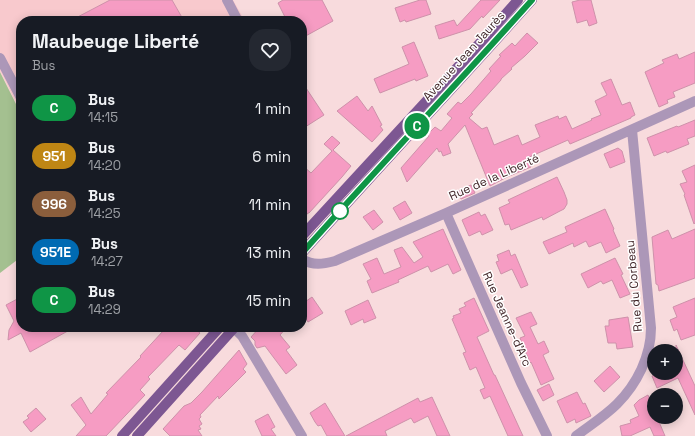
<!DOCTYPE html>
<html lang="fr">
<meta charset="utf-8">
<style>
:root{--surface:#171b24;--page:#242831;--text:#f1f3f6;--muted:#9ea1a6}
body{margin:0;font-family:"Space Grotesk",sans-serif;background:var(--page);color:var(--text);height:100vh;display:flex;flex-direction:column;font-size:15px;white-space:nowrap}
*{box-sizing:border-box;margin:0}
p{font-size:13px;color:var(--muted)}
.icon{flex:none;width:22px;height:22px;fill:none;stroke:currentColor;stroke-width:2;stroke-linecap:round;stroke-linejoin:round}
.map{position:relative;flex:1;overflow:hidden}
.details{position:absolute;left:16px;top:16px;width:291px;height:316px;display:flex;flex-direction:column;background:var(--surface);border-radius:16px;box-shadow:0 2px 10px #0003}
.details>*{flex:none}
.badge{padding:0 8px;border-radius:13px;font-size:14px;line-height:26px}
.tools{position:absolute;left:647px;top:344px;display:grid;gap:8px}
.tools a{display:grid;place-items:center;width:36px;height:36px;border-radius:50%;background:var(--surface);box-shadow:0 2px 10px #0003;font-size:20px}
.map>.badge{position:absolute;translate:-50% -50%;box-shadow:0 0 0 2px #fff}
.round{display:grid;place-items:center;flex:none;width:42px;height:42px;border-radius:16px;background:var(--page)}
.overview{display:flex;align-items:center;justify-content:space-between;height:68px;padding:0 16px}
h1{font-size:19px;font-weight:800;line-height:30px}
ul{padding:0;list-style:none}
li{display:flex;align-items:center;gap:12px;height:48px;padding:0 16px}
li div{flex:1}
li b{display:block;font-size:15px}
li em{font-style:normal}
li .badge{min-width:44px;font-weight:700;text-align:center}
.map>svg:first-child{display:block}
.built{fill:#f8c9cd}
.green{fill:#a4c090}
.building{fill:#f69cc3;stroke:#ce91aa}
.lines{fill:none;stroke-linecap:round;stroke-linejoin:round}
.minor{stroke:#ac97b8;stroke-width:10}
.major{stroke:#7d5792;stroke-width:10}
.line-casing{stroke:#fff;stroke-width:9}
.line{stroke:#0f9546;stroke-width:6}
.stop-dot{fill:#fff;stroke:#0f9546;stroke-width:2}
.labels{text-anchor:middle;stroke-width:3;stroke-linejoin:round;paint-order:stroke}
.street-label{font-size:12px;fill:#412629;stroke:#fff}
</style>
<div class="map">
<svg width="695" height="436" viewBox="0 0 695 436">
<rect width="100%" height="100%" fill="#f8dbdd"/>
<path class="built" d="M 0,0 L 233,0 L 245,21 L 21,21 L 21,112 L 0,71 Z"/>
<path class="green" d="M 0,72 L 21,114 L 21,257 L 0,273 Z"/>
<path class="building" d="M 110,0 L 172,0 L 184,21 L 70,21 Z
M 283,0 L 322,0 L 333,21 L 302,38 L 302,21 L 287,21 L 278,3 Z
M 420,0 L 426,0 L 431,14 L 406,22 L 405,20 L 400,22 L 395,8 Z
M 481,0 L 500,0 L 483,18 L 482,16 L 470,29 L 439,39 L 435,26 L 454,20 L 457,26 Z
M 580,0 L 591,0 L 597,23 L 589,26 L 587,20 L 577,23 L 572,2 Z
M 527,33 L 538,43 L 525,56 L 511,68 L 512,69 L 501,79 L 501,80 L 471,113 L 473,114 L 469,118 L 482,129 L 487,127 L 494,145 L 518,135 L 522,145 L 540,137 L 535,125 L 558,116 L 559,119 L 566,116 L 572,129 L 592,120 L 591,119 L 601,115 L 595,101 L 607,95 L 601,83 L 611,79 L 622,105 L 630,102 L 635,115 L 631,117 L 631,118 L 570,144 L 568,140 L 527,158 L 531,167 L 507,177 L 490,186 L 465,125 L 448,144 L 451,153 L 443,156 L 441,151 L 439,152 L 437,148 L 407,182 L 401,168 L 429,136 L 427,135 L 435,127 L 441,131 L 452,118 L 447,114 L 458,102 L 461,104 L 471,94 L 491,71 L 489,69 L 501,56 L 499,55 L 512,43 L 515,46 Z
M 414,42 L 428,76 L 416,81 L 415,79 L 380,93 L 374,79 L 409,64 L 402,47 Z
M 695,52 L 695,83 L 673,92 L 675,97 L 667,100 L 668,103 L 659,107 L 645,72 L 664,63 L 662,60 L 677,54 L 679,59 Z
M 302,82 L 324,115 L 302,129 Z
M 357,96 L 368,111 L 372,106 L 382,125 L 380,126 L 383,130 L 372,142 L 337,111 Z
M 695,120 L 695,136 L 687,139 L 689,144 L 667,153 L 666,151 L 654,156 L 647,138 L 677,126 L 678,127 Z
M 332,136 L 340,143 L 333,150 L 351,166 L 342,177 L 309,213 L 308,213 L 302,220 L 302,165 L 311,173 L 332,151 L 324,144 Z
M 618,148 L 622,151 L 625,162 L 610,168 L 604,154 Z
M 695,165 L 695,223 L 694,224 L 684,195 L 685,194 L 680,184 L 687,182 L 682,171 Z
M 557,177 L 564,192 L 567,200 L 567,204 L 564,209 L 560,211 L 543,220 L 542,217 L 511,230 L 509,224 L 505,225 L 499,208 L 510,203 L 508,200 Z
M 471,185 L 475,193 L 461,199 L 458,191 Z
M 405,201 L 412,213 L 400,220 L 393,208 Z
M 605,209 L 614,229 L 613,230 L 620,246 L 606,253 L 601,242 L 589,247 L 586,241 L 574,247 L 573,243 L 549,254 L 543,242 L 567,232 L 565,227 Z
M 374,210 L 383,222 L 373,230 L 363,217 Z
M 479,212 L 481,216 L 485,214 L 493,230 L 482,235 L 480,231 L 469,236 L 462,220 Z
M 443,229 L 461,270 L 453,274 L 448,264 L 431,272 L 428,266 L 398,280 L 399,282 L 372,293 L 367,281 L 371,279 L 363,264 L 377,258 L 384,274 L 401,267 L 394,250 L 402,247 L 414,263 L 423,257 L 413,242 Z
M 695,229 L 695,278 L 659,291 L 658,285 L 656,284 L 652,237 L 668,230 L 672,239 Z
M 509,250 L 511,256 L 515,254 L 528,285 L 521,288 L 512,269 L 501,274 L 496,262 L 499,261 L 497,255 Z
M 615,258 L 623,274 L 621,275 L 630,294 L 620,298 L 612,280 L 603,284 L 601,281 L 588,288 L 581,274 Z
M 21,297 L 21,327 L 75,327 L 30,352 L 21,333 L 8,340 L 9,330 L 14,321 L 6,305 Z
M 312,297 L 323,313 L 308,322 L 302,313 L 302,304 Z
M 474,298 L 489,331 L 477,337 L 494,375 L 495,375 L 523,436 L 508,436 L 490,396 L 484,399 L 480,390 L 485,388 L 476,367 L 470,370 L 463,353 L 466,352 L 452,319 L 454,318 L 453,316 L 461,313 L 459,309 L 466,306 L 464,303 Z
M 695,298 L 695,335 L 681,340 L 677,329 L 674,331 L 670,320 L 677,317 L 673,307 Z
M 368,300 L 376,318 L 364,323 L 363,319 L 351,325 L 345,311 Z
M 531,312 L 537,324 L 530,327 L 538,344 L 544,341 L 549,352 L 543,355 L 554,379 L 541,385 L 531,362 L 530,363 L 520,338 L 525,336 L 516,318 Z
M 628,317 L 633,347 L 617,349 L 616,343 L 608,343 L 605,326 L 609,326 L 609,320 Z
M 170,327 L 193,327 L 200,333 L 185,350 L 179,345 L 148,377 L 150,379 L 140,390 L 145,395 L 106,436 L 76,436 L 86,425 L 71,405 L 81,397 L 91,414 L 108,394 L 106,393 L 141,357 L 140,356 L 164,330 L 165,332 Z
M 260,327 L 287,327 L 280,335 L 290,347 L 286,350 L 297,365 L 286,374 L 265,346 L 257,348 L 255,345 L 255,341 L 251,337 Z
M 676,345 L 695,386 L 695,415 L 678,378 L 657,388 L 652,376 L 659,373 L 676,373 Z
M 239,350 L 247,364 L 243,369 L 246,372 L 219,399 L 218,396 L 200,415 L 201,417 L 199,419 L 202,424 L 199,426 L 201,429 L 198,430 L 202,436 L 170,436 L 163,429 L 184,406 L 191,403 L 202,392 Z
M 610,366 L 620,377 L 604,392 L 594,381 Z
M 549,384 L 554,395 L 543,401 L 537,390 Z
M 577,392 L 583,404 L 585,403 L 591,416 L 576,423 L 575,419 L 567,423 L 557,401 Z
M 648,395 L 654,410 L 654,417 L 657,417 L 665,436 L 654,436 L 650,427 L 630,436 L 622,436 L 620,426 L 631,423 L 630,420 L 639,416 L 634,405 L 639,400 Z
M 432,397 L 450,436 L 437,436 L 428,416 L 414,423 L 411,418 L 385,431 L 387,436 L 346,436 L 418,398 L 420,402 Z
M 325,403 L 345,436 L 327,436 L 321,425 L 318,426 L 315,422 L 310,413 Z
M 36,408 L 46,419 L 31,432 L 23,422 L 29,418 L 27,416 Z
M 268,414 L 275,427 L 271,429 L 276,436 L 262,436 L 255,421 Z"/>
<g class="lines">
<path class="minor" d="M 227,0 L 238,21
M 0,58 L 21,98
M 446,213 L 521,383 L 547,436
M 302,259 C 313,266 323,264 335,261 L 446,213 L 695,101
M 233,327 L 242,336 L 302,436
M 576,436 C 589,426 605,416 617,404 C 637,384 651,356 651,328 L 632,130"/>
<path class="major" d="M 302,236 L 479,44 L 518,0
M 302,253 C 378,168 456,85 532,0
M 122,436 L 220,327
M 137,436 L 235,327"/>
</g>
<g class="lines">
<defs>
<path id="line" d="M 302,253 C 378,168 456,85 532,0"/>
</defs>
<use href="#line" class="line-casing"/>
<use href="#line" class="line"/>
</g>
<circle class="stop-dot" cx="340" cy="211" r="8"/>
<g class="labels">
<g class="street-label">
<text transform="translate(464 56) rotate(-48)" y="4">Avenue Jean Jaurès</text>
<text transform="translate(494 177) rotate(-24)" y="4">Rue de la Liberté</text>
<text transform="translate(634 286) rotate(-95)" y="4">Rue du Corbeau</text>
<text transform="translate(507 319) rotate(66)" y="4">Rue Jeanne-d'Arc</text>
</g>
</g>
</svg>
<div class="tools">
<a>+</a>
<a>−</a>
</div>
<b class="badge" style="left:417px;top:126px;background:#0f9546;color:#fff">C</b>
<section class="details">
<div class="overview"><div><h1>Maubeuge Liberté</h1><p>Bus</p></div><a class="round"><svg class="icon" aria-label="heart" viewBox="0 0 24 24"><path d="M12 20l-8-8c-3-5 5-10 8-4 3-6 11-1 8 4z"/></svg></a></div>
<ul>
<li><span class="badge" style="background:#0f9546;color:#fff">C</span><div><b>Bus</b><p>14:15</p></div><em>1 min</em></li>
<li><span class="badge" style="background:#bf8614;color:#fff">951</span><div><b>Bus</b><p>14:20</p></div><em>6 min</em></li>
<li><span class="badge" style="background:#8b5e3c;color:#fff">996</span><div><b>Bus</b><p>14:25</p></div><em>11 min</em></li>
<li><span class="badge" style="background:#006ab2;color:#fff">951E</span><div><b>Bus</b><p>14:27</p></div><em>13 min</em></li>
<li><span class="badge" style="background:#0f9546;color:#fff">C</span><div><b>Bus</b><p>14:29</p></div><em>15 min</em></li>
</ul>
</section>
</div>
